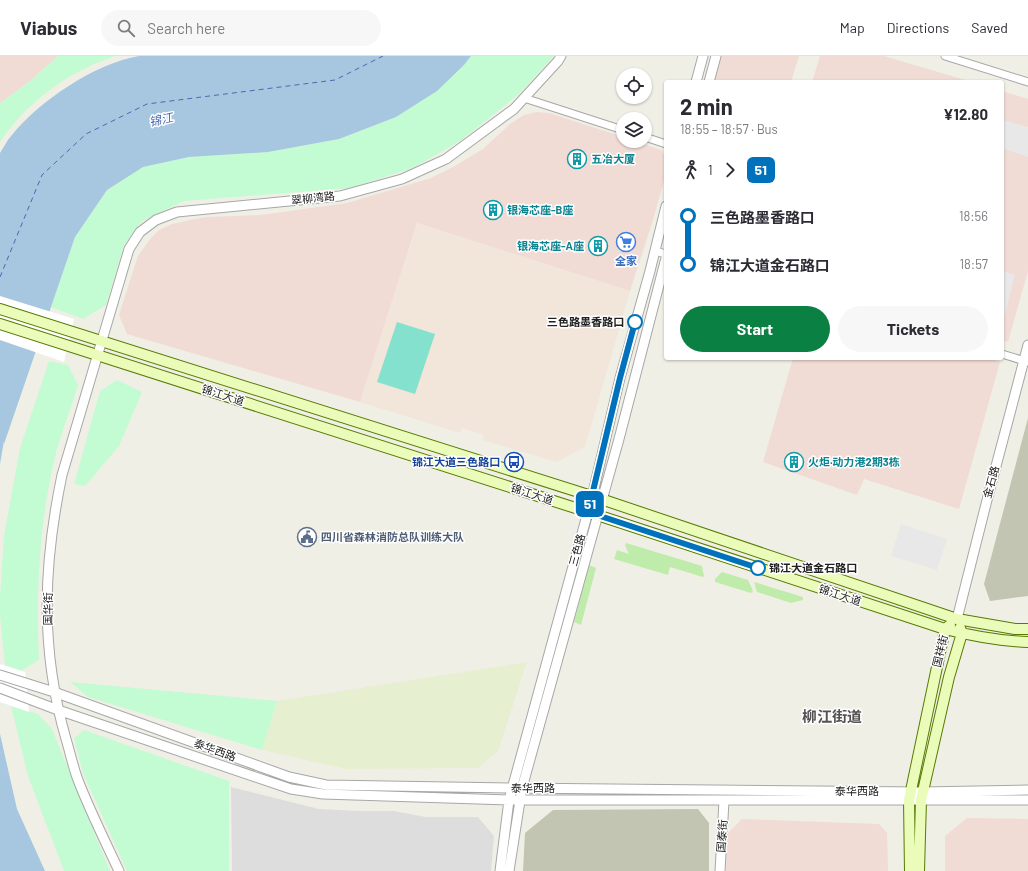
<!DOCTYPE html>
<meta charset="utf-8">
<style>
:root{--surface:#fff;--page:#f7f7f7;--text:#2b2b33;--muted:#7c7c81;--line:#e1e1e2;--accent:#0b8043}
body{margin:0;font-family:Barlow,"Noto Sans SC",sans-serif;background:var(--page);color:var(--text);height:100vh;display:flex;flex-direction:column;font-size:15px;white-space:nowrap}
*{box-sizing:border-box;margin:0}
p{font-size:13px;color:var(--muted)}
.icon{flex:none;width:22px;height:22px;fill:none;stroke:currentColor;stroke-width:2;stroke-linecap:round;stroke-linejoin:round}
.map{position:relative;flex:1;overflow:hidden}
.drawer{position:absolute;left:664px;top:24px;width:340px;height:280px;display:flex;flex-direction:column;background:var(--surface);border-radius:4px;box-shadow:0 1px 3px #0004}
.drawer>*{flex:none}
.badge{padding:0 8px;border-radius:6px;font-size:14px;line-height:26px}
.buttons{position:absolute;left:616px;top:12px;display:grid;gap:8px}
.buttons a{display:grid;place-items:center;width:36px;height:36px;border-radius:50%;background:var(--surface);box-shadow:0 1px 3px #0004;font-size:20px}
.map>.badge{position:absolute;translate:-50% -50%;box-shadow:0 0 0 2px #fff}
.legs{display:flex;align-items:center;gap:6px;height:44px;padding:0 16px;font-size:13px}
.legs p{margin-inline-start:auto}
.head{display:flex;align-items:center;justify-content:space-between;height:68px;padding:0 16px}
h1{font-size:22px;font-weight:700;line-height:30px}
.primary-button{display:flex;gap:8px;margin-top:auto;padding:8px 16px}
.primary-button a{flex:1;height:46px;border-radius:24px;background:var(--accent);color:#fff;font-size:16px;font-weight:700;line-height:46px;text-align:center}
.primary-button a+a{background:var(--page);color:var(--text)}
ul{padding:0 16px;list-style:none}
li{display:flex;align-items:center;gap:14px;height:48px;font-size:15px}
li i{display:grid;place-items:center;width:6px;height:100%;margin:0 5px;background:currentColor}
li i::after{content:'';width:10px;height:10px;margin:-5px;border:3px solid;border-radius:50%;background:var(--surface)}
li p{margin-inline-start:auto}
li:first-child i{background:linear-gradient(#0000 50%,currentColor 0)}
li:last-child i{background:linear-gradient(currentColor 50%,#0000 0)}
header{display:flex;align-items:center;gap:24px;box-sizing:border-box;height:56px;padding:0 20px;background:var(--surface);border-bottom:1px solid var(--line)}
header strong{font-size:19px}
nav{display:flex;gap:22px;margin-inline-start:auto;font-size:14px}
.search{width:280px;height:36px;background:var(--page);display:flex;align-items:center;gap:10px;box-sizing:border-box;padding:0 14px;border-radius:22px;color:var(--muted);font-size:15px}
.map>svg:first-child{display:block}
.residential{fill:#dedddd}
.commercial{fill:#f1dbd5}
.military{fill:#f2e5d9}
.construction{fill:#c2c5b1}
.farmland{fill:#e7efd1}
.grass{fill:#bfebab}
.park{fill:#c3fbd2}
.pitch{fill:#83e1ce}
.parking{fill:#e8e8e8}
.water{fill:#a6c7df}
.pier{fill:#fff}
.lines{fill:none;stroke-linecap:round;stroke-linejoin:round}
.ferry{stroke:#496ab2;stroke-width:1;stroke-dasharray:5 4;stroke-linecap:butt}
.minor-casing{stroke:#a7a7a7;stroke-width:9}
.tertiary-casing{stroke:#a7a7a7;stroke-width:11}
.secondary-casing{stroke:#577b03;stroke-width:12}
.minor{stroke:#fff;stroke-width:7}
.tertiary{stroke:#fff;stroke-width:9}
.secondary{stroke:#ebfbba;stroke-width:10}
.line-1-casing{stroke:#fff;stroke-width:9}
.line-1{stroke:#0072bc;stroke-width:6}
.stop-1-dot{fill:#fff;stroke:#0072bc;stroke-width:2}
.labels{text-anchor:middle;stroke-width:3;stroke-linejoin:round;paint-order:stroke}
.culture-label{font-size:11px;font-weight:bold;fill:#0d838f;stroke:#fff;text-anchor:start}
.street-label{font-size:11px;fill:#202020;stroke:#fff}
.shop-label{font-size:11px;font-weight:bold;fill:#366cbe;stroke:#fff}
.stop-label{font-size:11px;font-weight:bold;fill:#202020;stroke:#fff;text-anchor:end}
.transit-label{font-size:11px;font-weight:bold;fill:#164399;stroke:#fff;text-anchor:end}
.service-label{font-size:11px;font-weight:bold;fill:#4e5e75;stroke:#fff;text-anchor:start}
.water-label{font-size:12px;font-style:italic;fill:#496ab2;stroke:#fff}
.district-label{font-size:15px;font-weight:bold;fill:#535353;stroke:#fff}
</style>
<header>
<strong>Viabus</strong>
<div class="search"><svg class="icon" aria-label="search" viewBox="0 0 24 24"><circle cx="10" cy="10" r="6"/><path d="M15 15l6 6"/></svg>Search here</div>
<nav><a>Map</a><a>Directions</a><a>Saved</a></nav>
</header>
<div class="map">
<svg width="1028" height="815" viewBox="0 0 1028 815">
<rect width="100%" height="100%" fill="#f0efe6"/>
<path class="residential" d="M 231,731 L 319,753 L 358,755 L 394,755 L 426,761 L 478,761 L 494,780 L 491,815 L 232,815 Z"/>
<path class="commercial" d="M 0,0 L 58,0 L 29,26 L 0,47 Z
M 721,0 L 799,0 L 791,26 L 714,26 Z
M 820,0 L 884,0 L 972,26 L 812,26 Z
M 1002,35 L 1028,43 L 1028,215 L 1008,286 L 1002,284 Z
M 537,56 L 549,57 L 623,81 L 623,85 L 634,85 L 661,94 L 666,102 L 666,118 L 652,167 L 630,235 L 417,167 L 360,346 L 127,278 L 119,259 L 138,200 L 151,182 L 159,174 L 172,168 L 205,161 L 261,159 L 347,147 L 431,122 L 455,110 L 483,93 L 510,68 L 524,59 Z
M 793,302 L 986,302 L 1000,306 L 959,453 L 864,423 L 857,439 L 763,406 Z
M 967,762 L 1028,763 L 1028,815 L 945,815 L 945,780 Z
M 742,763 L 879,768 L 887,777 L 888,815 L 726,815 L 727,778 Z"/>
<path class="military" d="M 417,167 L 630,235 L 585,391 L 556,406 L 483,384 L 484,379 L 462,372 L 460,377 L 360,346 Z"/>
<path class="construction" d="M 1028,362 L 1028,540 L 990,545 L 984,528 Z
M 698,753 L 709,767 L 709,815 L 523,815 L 525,777 L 553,754 Z"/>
<path class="farmland" d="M 527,606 L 498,695 L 478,712 L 346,713 L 262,694 L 277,645 Z"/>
<path class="grass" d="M 626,487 L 702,510 L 704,520 L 703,521 L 670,511 L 668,519 L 614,503 L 617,494 L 629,498 L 625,489 Z
M 589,509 L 596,512 L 581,569 L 574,566 Z
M 722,516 L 748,524 L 753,535 L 751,537 L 715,526 L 715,523 Z
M 754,526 L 803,541 L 803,544 L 791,547 L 757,536 Z"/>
<path class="park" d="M 58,0 L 115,0 C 105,4 95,7 86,12 C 52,28 21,55 0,86 L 0,47 L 29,26 Z
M 471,0 L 554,0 L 519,38 L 460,85 L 413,112 L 349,132 L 184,145 L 142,165 L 124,189 L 106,249 L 83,263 L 51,251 L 75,181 L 107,134 L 143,111 L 189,101 L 268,96 L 339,83 L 396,61 L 437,35 L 464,9 Z
M 49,305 L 68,309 L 78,329 C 71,353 61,377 55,401 C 39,468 36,536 39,604 L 21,615 L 5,609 L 0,561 L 0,541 L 4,480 L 20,392 Z
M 117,324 L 142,336 L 119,390 L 85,430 L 74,428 L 100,335 Z
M 70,626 L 277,645 L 262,694 L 88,641 Z
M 11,650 L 38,658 L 52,673 L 110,815 L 64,815 L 28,720 Z
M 84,674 L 229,725 L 229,815 L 127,815 L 83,717 L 74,682 Z"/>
<path class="pitch" d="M 397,266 L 435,278 L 415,338 L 377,326 Z"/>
<path class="parking" d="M 1002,64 L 1028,71 L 1028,101 L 1002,92 Z
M 1002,215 L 1015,219 L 1002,269 Z
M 901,468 L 947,483 L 937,514 L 891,500 Z"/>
<path class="water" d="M 139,0 L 471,0 L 464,9 L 437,35 L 396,61 L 339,83 L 268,96 L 189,101 L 143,111 L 107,134 L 75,181 L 4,388 L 4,385 L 0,408 L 0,97 C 4,91 7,84 12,79 C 39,45 96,7 139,0 Z
M 0,678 L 17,753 L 45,815 L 0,815 Z"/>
<path class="pier" d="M 0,240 L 74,263 L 64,306 L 0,284 Z
M 0,608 L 25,616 L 29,656 L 0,646 Z"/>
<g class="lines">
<path class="ferry" d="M 0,221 L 42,119 L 86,78 L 147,48 L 335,24 L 383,0"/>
<defs>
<path id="minor" d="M 945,0 L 1028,26
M 524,42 L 623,74
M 645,81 L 666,88
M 655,195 L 666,198
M 1002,298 L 1028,306"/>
<path id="tertiary" d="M 696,26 L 703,0
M 709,26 L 716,0
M 957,563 L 986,448 L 1028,289
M 0,619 L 54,636 L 289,721 L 326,729 L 512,732 L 922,736 L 1028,734
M 0,632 L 58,654 L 291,733 L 323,738 L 509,744 L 1028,744
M 119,815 C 105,785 90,755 78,724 C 73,711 70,696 66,683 C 40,593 43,510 62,419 L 129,193 L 140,176 L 156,164 L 177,156 L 340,140 L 402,123 L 446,103 L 514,53 L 558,5 L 561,0
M 500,815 L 509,744 L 592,441 L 620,322 L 650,215 L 666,150
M 509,815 L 522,732 L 619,383 L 666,202
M 720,815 L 724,745"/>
<path id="secondary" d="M 0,253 L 601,443 L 957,563 L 1015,573 L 1028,573
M 0,268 L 588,456 L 945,573 C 972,580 1000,585 1028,586
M 910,815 L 909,744 L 945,573 L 950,569
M 919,815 L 921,744 L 949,621 L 962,577 L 960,572"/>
</defs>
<use href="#minor" class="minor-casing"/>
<use href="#tertiary" class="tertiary-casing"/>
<use href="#secondary" class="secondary-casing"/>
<use href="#minor" class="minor"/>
<use href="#tertiary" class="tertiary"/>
<use href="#secondary" class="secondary"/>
</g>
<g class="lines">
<defs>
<path id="line-1" d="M 635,266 L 620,322 L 588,456 L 758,512"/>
</defs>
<use href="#line-1" class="line-1-casing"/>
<use href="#line-1" class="line-1"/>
</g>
<defs>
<symbol id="building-ring" viewBox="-11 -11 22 22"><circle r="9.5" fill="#fff" stroke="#0f9aa8" stroke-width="1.5"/><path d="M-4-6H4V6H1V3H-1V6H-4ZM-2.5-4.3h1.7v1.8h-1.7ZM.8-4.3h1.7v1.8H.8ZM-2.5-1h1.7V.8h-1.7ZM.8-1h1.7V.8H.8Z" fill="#0f9aa8"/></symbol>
<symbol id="supermarket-ring" viewBox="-11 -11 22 22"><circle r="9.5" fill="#fff" stroke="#3f7fe0" stroke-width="1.5"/><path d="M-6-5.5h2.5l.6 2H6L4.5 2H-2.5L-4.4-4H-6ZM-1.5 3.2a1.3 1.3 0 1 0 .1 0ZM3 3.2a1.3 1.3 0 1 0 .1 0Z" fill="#3f7fe0"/></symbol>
<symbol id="bus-ring" viewBox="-11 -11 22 22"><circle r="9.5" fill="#fff" stroke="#1a4fb4" stroke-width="1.5"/><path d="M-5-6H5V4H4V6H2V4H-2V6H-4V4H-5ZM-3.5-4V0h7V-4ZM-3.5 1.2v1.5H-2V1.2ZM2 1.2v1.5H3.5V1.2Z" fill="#1a4fb4"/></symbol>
<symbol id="civic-ring" viewBox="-11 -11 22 22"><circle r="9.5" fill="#fff" stroke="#5c6f8a" stroke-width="1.5"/><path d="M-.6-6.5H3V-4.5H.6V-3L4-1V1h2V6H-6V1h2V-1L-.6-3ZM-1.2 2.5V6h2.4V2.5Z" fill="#5c6f8a"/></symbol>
</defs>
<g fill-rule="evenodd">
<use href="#building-ring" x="566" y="92" width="22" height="22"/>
<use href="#building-ring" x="482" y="143" width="22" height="22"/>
<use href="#supermarket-ring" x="615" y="175" width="22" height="22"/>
<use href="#building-ring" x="587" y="179" width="22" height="22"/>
<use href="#bus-ring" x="503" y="395" width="22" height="22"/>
<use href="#building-ring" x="783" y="395" width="22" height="22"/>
<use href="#civic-ring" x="296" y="470" width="22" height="22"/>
</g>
<g class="stop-1-dot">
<circle cx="635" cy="266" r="7"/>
<circle cx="758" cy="512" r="7"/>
</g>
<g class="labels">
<g class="culture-label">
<text x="591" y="107">五冶大厦</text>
<text x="507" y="158">银海芯座-B座</text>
<text x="584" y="194" text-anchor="end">银海芯座-A座</text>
<text x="808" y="410">火炬·动力港2期3栋</text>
</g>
<g class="street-label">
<text transform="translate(313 142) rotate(-6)" y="4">翠柳湾路</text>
<text transform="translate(223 339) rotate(18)" y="4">锦江大道</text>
<text transform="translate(991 426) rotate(-75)" y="4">金石路</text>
<text transform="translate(532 438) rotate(18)" y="4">锦江大道</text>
<text transform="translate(577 494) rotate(-75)" y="4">三色路</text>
<text transform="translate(840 539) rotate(18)" y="4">锦江大道</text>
<text transform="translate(48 553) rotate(-90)" y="4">国华街</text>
<text transform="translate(940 595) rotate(-77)" y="4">国祥街</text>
<text transform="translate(215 694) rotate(20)" y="4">泰华西路</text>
<text x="533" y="736">泰华西路</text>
<text x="857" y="739">泰华西路</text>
<text transform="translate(722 780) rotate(-86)" y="4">国泰街</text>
</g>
<g class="shop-label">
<text x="626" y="209">全家</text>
</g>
<g class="stop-label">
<text x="624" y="270">三色路墨香路口</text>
<text x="769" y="516" text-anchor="start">锦江大道金石路口</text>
</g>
<g class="transit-label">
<text x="500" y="410">锦江大道三色路口</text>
</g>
<g class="service-label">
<text x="321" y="485">四川省森林消防总队训练大队</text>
</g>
<g class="water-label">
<text transform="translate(161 64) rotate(-13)" y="4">锦江</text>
</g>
<g class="district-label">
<text x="832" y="666">柳江街道</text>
</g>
</g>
</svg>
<div class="buttons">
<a><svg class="icon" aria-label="locate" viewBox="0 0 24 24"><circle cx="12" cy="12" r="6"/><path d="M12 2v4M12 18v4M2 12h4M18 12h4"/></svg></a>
<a><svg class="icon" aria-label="layers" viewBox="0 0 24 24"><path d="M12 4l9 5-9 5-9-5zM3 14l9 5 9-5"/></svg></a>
</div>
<b class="badge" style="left:590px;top:448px;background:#0072bc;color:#fff">51</b>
<section class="drawer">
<div class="head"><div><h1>2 min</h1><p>18:55 – 18:57 · Bus</p></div><b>¥12.80</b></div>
<div class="legs"><svg class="icon" aria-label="walk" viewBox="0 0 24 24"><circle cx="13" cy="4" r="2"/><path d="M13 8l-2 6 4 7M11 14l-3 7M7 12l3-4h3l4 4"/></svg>1<svg class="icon" aria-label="forward" viewBox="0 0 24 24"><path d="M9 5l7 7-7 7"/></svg><b class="badge" style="background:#0072bc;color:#fff">51</b></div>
<ul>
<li><i style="color:#0072bc"></i><b>三色路墨香路口</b><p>18:56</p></li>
<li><i style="color:#0072bc"></i><b>锦江大道金石路口</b><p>18:57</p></li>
</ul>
<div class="primary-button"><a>Start</a><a>Tickets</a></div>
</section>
</div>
